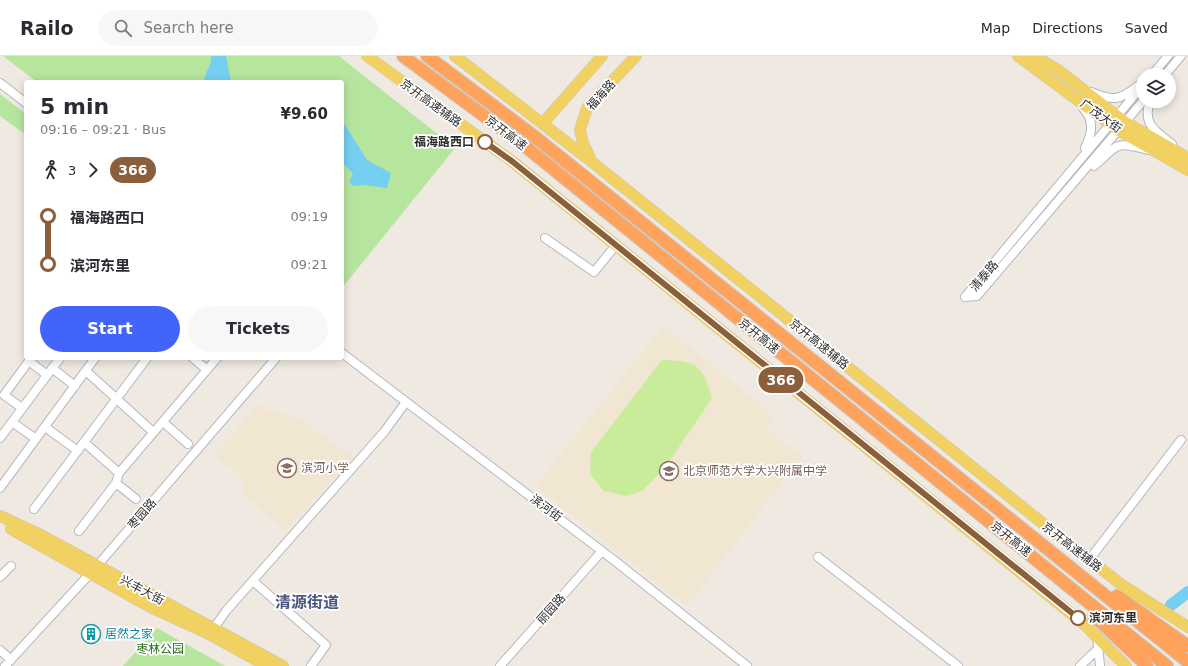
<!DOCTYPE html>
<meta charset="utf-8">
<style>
:root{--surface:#fff;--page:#f7f7f7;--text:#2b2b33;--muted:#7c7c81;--line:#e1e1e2;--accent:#4264fb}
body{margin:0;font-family:"DejaVu Sans","Noto Sans SC",sans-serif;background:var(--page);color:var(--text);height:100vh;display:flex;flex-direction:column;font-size:15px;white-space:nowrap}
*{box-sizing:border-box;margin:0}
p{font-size:13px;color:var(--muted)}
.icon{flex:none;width:22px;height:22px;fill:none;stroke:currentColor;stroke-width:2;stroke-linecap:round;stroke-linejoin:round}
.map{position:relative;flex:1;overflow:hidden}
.panel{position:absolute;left:24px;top:24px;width:320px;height:280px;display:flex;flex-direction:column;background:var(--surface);border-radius:4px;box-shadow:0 2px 10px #0003}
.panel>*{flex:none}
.badge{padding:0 8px;border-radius:13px;font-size:14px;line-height:26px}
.tools{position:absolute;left:1136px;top:12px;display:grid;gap:8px}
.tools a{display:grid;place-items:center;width:40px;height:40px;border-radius:50%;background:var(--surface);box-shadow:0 2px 10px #0003;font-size:20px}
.map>.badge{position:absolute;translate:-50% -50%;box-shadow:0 0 0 2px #fff}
.legs{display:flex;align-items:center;gap:6px;height:44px;padding:0 16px;font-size:13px}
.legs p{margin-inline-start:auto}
.summary{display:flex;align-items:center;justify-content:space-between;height:68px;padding:0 16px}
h1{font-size:22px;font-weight:700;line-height:30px}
.button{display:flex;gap:8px;margin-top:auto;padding:8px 16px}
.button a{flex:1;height:46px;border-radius:24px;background:var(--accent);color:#fff;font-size:16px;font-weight:700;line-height:46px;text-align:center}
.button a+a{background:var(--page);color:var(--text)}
ul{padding:0 16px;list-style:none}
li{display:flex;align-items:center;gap:14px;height:48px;font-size:15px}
li i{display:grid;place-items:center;width:6px;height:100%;margin:0 5px;background:currentColor}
li i::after{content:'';width:10px;height:10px;margin:-5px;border:3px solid;border-radius:50%;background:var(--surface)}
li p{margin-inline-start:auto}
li:first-child i{background:linear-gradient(#0000 50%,currentColor 0)}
li:last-child i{background:linear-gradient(currentColor 50%,#0000 0)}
header{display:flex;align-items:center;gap:24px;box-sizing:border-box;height:56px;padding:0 20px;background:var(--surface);border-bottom:1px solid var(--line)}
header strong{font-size:19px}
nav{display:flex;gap:22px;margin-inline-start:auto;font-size:14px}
.search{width:280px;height:36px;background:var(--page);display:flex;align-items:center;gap:10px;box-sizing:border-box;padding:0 14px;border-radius:22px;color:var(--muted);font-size:15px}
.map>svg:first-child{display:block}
.education{fill:#f0e6d1}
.green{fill:#b6e59e}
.pitch{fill:#c9ec9a}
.water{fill:#75cff0}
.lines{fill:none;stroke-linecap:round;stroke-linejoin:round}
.river{stroke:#75cff0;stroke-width:12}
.minor-casing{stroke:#b4b7c1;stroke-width:10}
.major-casing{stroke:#c9c9c9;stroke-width:12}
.highway-casing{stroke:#c9c9c9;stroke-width:14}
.minor{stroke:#fff;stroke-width:8}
.major{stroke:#f2d163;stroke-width:11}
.highway{stroke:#ffa35c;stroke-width:12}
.line-1-casing{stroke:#fff;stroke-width:9}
.line-1{stroke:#8b5e3c;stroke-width:6}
.stop-1-dot{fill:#fff;stroke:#8b5e3c;stroke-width:2}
.labels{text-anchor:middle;stroke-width:3.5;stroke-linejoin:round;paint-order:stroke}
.street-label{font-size:12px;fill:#2e2e2e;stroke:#fff}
.stop-label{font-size:12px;font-weight:bold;fill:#2e2e2e;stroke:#fff;text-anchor:end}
.education-label{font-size:12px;fill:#785e54;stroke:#fff;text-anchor:start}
.culture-label{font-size:12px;fill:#0d838f;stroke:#fff;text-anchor:start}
.park-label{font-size:12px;fill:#2c6e1b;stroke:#fff}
.district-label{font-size:16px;font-weight:bold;fill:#4d5680;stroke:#fff}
</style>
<header>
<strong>Railo</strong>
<div class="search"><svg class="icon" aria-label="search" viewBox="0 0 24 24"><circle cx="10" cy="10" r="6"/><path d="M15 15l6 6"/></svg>Search here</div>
<nav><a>Map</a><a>Directions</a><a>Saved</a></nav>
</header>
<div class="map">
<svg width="1188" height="610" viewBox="0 0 1188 610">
<rect width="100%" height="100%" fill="#efe9e1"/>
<path class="education" d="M 664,270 L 774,360 L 765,372 L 802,400 L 687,550 L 536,430 Z
M 259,348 L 269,355 L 294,360 L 354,401 L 285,474 L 244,439 L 243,423 L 214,399 Z"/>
<path class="green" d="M 3,0 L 339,0 L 455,92 L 342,232 L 342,26 L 37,26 Z
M 0,38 L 26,58 L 26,79 L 0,60 Z
M 157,572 L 225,610 L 123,610 Z"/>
<path class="pitch" d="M 662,304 C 697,305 702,309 712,342 L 664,413 L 642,435 L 627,440 L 604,435 L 590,418 L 591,396 Z"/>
<path class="water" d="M 211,0 L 226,0 L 231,26 L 205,26 C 202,18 212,12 211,0 Z
M 342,64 L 367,104 L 391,117 L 387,132 L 363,129 L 354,130 L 349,126 L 353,118 L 345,109 L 342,109 Z"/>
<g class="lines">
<path class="river" d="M 1171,549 L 1188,536"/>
<defs>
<path id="minor" d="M 1152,19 L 1168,0
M 1165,19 L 1181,0
M 0,27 L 26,47
M 1091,36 C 1113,45 1119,45 1138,30
M 1150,45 C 1142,68 1155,75 1172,88
M 1083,52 C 1095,65 1092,78 1085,92
M 1094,110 C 1118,90 1112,84 1148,94
M 545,182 L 594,216 L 616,189
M 965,241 L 1143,29
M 965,241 L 977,240 L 1143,45
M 342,297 L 615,505 L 747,610
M 193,302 L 207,314
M 52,312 L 75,330
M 86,315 L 153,376
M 22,352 L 4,339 L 29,305 L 47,319
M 12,366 L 36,383
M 163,366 L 188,388
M 45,371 L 78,395
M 0,382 L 60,302
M 84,386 L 119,417
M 116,427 L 136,443
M 0,432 L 95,302
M 34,453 L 147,302
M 79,475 L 116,427 L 119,417 L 217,302
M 818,501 L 958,610
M 1089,504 L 1181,384
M 0,521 L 11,510
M 253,525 L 326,589 L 311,610
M 214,572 L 226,555 L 384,376 L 406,346
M 1097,580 L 1100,610
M 0,594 L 11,604
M 5,610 L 97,510 L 276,302
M 500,610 L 602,495
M 1080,610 L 1098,593"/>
<path id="major" d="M 367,0 L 513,106 L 1084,568 L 1126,610
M 455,0 L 592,106 L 1046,470 L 1122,529 L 1188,571
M 1018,0 L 1118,74 L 1188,114
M 1034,0 L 1058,14 L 1125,66 L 1188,102
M 543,67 L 602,0
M 590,102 L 583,87 L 580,74 L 587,52 L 636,0
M 0,460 L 41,479 L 283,610
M 11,473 L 152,552 L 207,577 L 267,610"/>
<path id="highway" d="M 403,0 L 526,91 L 1167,610
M 427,0 L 534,80 L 1188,606
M 1117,540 L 1188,590
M 1094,560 L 1147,610"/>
</defs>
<use href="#minor" class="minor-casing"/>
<use href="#major" class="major-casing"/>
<use href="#highway" class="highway-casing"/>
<use href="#minor" class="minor"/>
<use href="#major" class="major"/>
<use href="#highway" class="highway"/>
</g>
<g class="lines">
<defs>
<path id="line-1" d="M 485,86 L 513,106 L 1078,562"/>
</defs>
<use href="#line-1" class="line-1-casing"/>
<use href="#line-1" class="line-1"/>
</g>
<defs>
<symbol id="school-ring" viewBox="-11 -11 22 22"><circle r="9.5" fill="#fff" stroke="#8d6e63" stroke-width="1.5"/><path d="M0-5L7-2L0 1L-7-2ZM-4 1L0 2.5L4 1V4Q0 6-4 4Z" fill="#8d6e63"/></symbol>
<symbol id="building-ring" viewBox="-11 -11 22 22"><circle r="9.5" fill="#fff" stroke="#0f9aa8" stroke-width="1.5"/><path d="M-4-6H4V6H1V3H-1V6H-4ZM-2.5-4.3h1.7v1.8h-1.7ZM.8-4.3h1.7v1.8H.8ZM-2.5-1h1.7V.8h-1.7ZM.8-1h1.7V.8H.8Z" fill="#0f9aa8"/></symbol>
</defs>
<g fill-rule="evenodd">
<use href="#school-ring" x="276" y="401" width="22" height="22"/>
<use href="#school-ring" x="658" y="404" width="22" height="22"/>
<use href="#building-ring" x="80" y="567" width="22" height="22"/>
</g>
<g class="stop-1-dot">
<circle cx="485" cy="86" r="7"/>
<circle cx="1078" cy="562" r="7"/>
</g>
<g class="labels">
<g class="street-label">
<text transform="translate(601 39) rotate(-48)" y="4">福海路</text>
<text transform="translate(431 47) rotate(36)" y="4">京开高速辅路</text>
<text transform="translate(1101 60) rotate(36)" y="4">广茂大街</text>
<text transform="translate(506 77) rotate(37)" y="4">京开高速</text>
<text transform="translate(984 220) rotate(-50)" y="4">清泰路</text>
<text transform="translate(759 280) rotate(39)" y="4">京开高速</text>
<text transform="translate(819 288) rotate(39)" y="4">京开高速辅路</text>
<text transform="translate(546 452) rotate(37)" y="4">滨河街</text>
<text transform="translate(142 458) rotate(-49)" y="4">枣园路</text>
<text transform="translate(1011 483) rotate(39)" y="4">京开高速</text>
<text transform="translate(1072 491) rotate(38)" y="4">京开高速辅路</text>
<text transform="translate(142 534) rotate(28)" y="4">兴丰大街</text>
<text transform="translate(551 553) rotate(-48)" y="4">丽园路</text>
</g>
<g class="stop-label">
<text x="474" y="90">福海路西口</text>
<text x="1089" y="566" text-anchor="start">滨河东里</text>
</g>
<g class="education-label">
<text x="301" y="416">滨河小学</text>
<text x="683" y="419">北京师范大学大兴附属中学</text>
</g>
<g class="culture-label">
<text x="105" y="582">居然之家</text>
</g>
<g class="park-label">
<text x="160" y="597">枣林公园</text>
</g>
<g class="district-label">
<text x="307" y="552">清源街道</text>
</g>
</g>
</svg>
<div class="tools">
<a><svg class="icon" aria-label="layers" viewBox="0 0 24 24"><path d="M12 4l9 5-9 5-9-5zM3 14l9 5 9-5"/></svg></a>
</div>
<b class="badge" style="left:781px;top:324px;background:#8b5e3c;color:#fff">366</b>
<section class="panel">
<div class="summary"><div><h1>5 min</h1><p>09:16 – 09:21 · Bus</p></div><b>¥9.60</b></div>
<div class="legs"><svg class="icon" aria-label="walk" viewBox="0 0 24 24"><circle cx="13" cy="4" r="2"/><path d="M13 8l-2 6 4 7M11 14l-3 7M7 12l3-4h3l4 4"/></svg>3<svg class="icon" aria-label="forward" viewBox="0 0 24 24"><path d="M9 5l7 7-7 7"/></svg><b class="badge" style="background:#8b5e3c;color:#fff">366</b></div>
<ul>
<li><i style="color:#8b5e3c"></i><b>福海路西口</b><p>09:19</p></li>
<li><i style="color:#8b5e3c"></i><b>滨河东里</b><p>09:21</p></li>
</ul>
<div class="button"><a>Start</a><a>Tickets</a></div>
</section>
</div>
